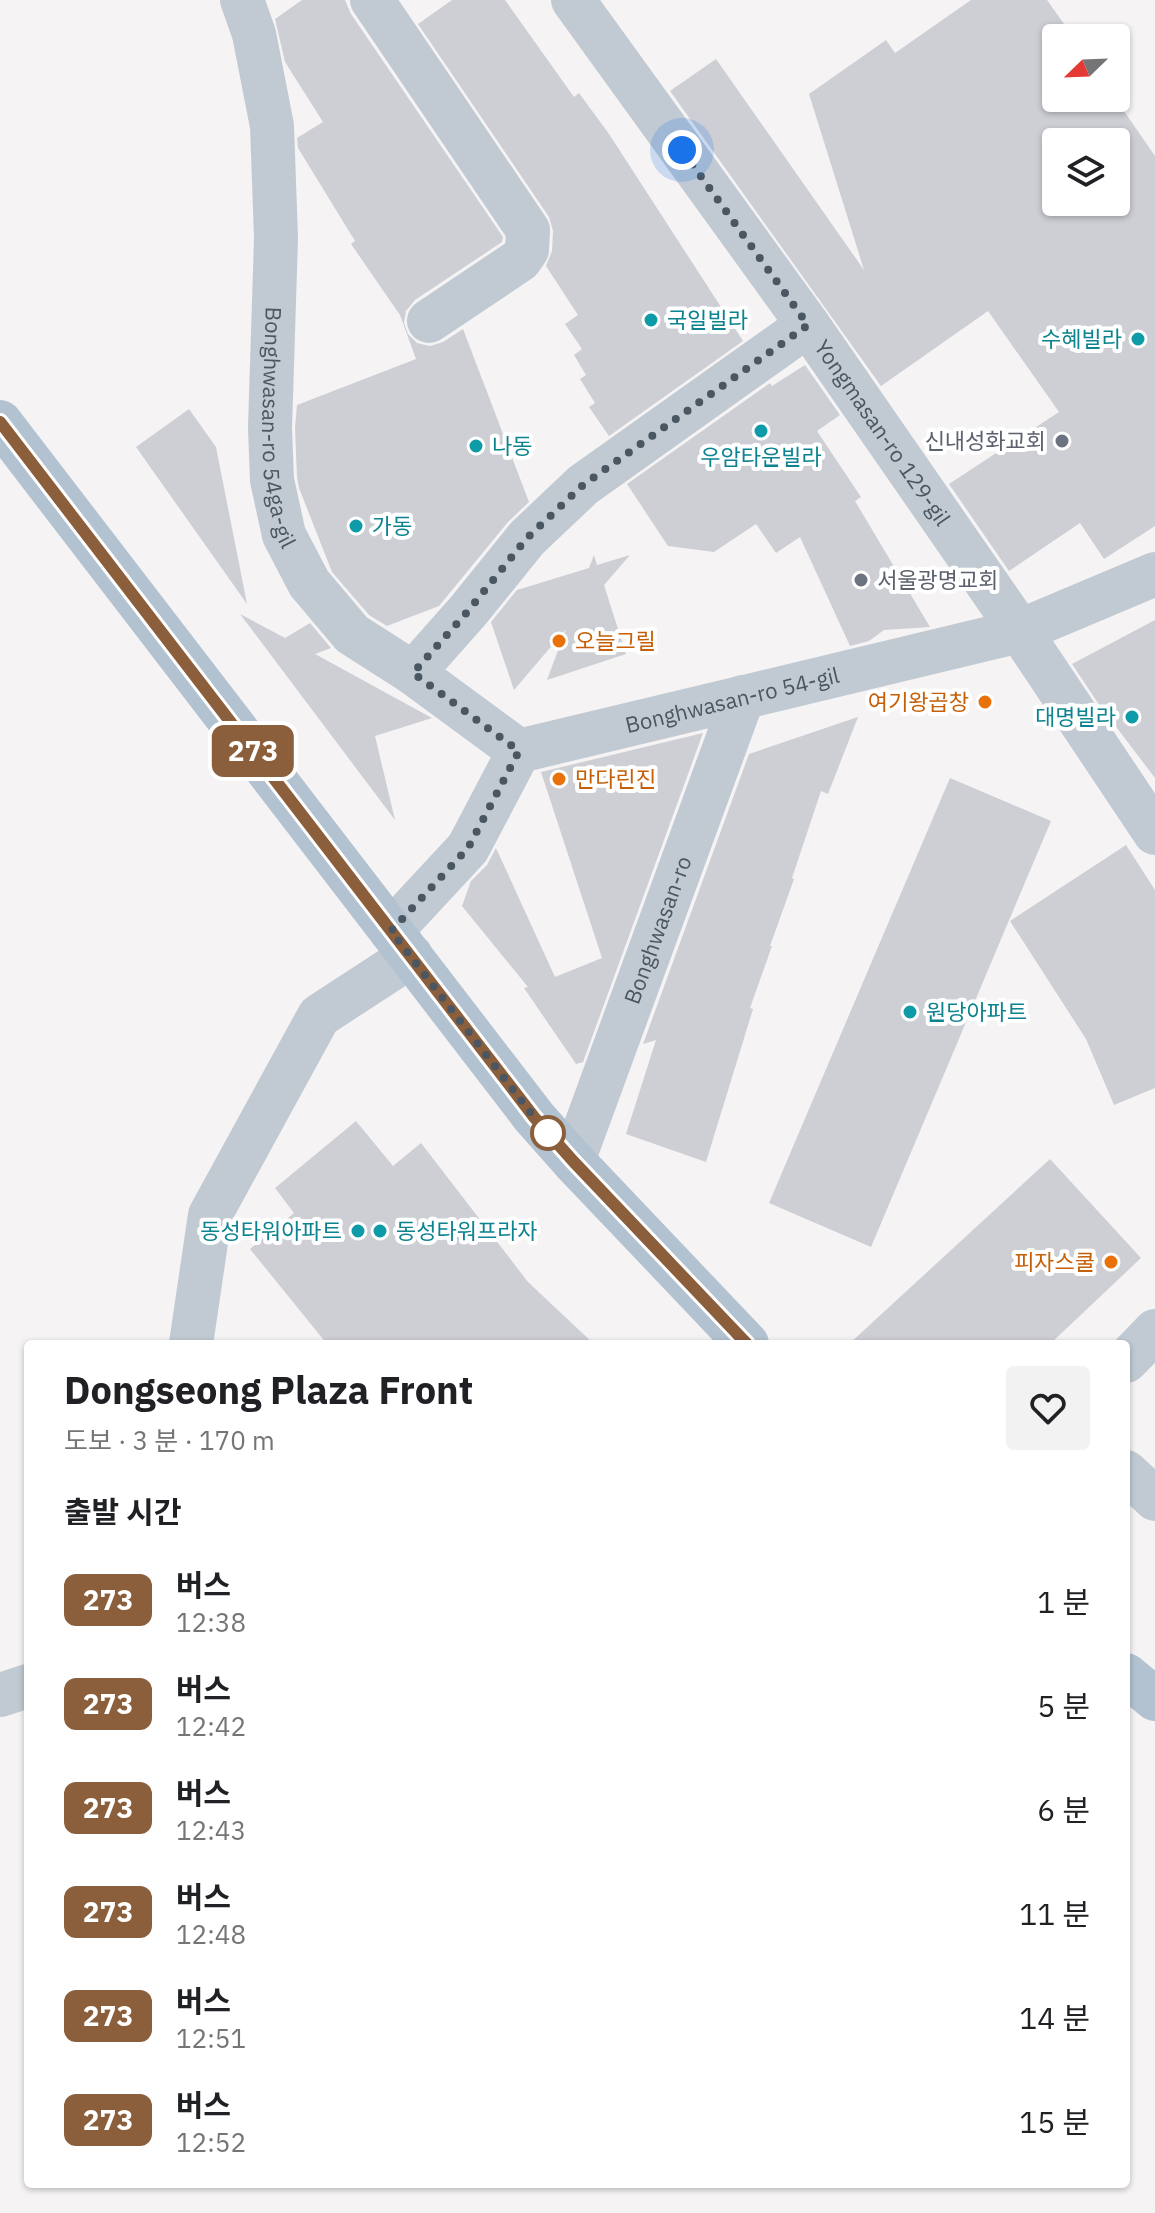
<!DOCTYPE html>
<html lang="ko">
<meta charset="utf-8">
<style>
:root{--surface:#fff;--page:#f2f2f2;--text:#202124;--muted:#757577}
body{margin:0;font-family:"IBM Plex Sans","Noto Sans KR",sans-serif;background:var(--page);color:var(--text);height:100vh;display:flex;flex-direction:column;font-size:30px;white-space:nowrap}
*{box-sizing:border-box;margin:0}
p{font-size:26px;color:var(--muted)}
.icon{flex:none;width:44px;height:44px;fill:none;stroke:currentColor;stroke-width:2;stroke-linecap:round;stroke-linejoin:round}
.map{position:relative;flex:1;overflow:hidden}
.panel{position:absolute;left:24px;top:1340px;width:1106px;height:848px;display:flex;flex-direction:column;background:var(--surface);border-radius:8px;box-shadow:0 2px 6px #0004}
.panel>*{flex:none}
.badge{padding:0 16px;border-radius:12px;font-size:28px;line-height:52px}
.needle{width:52px;rotate:247deg}
.buttons{position:absolute;left:1042px;top:24px;display:grid;gap:16px}
.buttons a{display:grid;place-items:center;width:88px;height:88px;border-radius:8px;background:var(--surface);box-shadow:0 2px 6px #0004;font-size:40px}
.you{position:absolute;width:40px;height:40px;margin:-20px;border:6px solid #fff;border-radius:50%;background:#1a73e8;box-shadow:0 0 0 12px #1a73e833}
.map>.badge{position:absolute;translate:-50% -50%;box-shadow:0 0 0 4px #fff}
h2{padding:0 40px;font-size:30px;line-height:72px}
.round{display:grid;place-items:center;flex:none;width:84px;height:84px;border-radius:8px;background:var(--page)}
.overview{display:flex;align-items:center;justify-content:space-between;height:136px;padding:0 40px}
h1{font-size:38px;font-weight:800;line-height:60px}
ul{padding:0;list-style:none}
li{display:flex;align-items:center;gap:24px;height:104px;padding:0 40px}
li div{flex:1}
li b{display:block;font-size:30px}
li em{font-style:normal}
li .badge{min-width:88px;font-weight:700;text-align:center}
.map>svg:first-child{display:block}
.building{fill:#cdcfd5;fill-rule:evenodd}
.lines{fill:none;stroke-linecap:round;stroke-linejoin:round}
.minor{stroke:#c1cad2;stroke-width:44}
.major{stroke:#b3c2d1;stroke-width:44}
.line-casing{stroke:#fff;stroke-width:18}
.line{stroke:#8b5e3c;stroke-width:12}
.walk{stroke:#4a5661;stroke-width:8;stroke-dasharray:0 14.4}
.culture-dot{fill:#0f9aa8;stroke:#fff;stroke-width:3}
.worship-dot{fill:#6b7280;stroke:#fff;stroke-width:3}
.food-dot{fill:#e8710a;stroke:#fff;stroke-width:3}
.stop-dot{fill:#fff;stroke:#8b5e3c;stroke-width:4}
.labels{text-anchor:middle;stroke-width:8;stroke-linejoin:round;paint-order:stroke}
.culture-label{font-size:22px;fill:#0d838f;stroke:#fff;text-anchor:start}
.street-label{font-size:22px;fill:#4a5661;stroke:#fff}
.worship-label{font-size:22px;fill:#5b616d;stroke:#fff;text-anchor:end}
.food-label{font-size:22px;fill:#c56008;stroke:#fff;text-anchor:start}
</style>
<div class="map">
<svg width="1155" height="2213" viewBox="0 0 1155 2213">
<rect width="100%" height="100%" fill="#f5f3f3"/>
<path class="building" d="M 302,0 L 345,0 L 351,14 L 503,237 L 502,242 L 415,300 L 406,311 L 404,323 L 408,334 L 417,343 L 430,346 L 443,342 L 463,329 L 529,502 L 508,522 L 439,606 L 387,626 L 369,615 L 332,572 L 299,488 L 297,477 L 295,428 L 297,405 L 416,359 L 400,315 L 351,244 L 355,241 L 298,148 L 297,138 L 323,122 L 285,62 L 275,19 Z
M 452,0 L 505,0 L 574,97 L 579,93 L 609,134 L 743,341 L 609,436 L 589,407 L 595,403 L 580,379 L 586,375 L 574,355 L 582,349 L 565,324 L 578,315 L 546,266 L 552,251 L 553,231 L 549,217 L 418,24 Z
M 971,0 L 1047,0 L 1074,38 L 1056,38 L 1056,98 L 1115,98 L 1155,156 L 1155,526 L 1104,559 L 1080,523 L 1009,571 L 949,484 L 1059,412 L 988,311 L 881,386 L 670,91 L 716,59 L 864,270 L 809,94 L 886,40 L 895,53 ZM 1056,142 L 1116,142 L 1116,202 L 1056,202 Z
M 805,365 L 840,415 L 817,431 L 861,497 L 855,501 L 930,627 L 884,630 L 869,641 L 850,646 L 800,537 L 776,553 L 756,524 L 714,552 L 668,546 L 627,484 L 770,383 L 772,386 Z
M 189,409 L 216,447 L 247,604 L 136,447 Z
M 594,555 L 597,565 L 630,555 L 604,585 L 626,654 L 547,680 L 566,629 L 514,690 L 491,622 L 517,590 L 589,568 Z
M 240,614 L 285,638 L 310,623 L 331,648 L 315,654 L 432,718 L 375,736 L 395,820 Z
M 1155,620 L 1155,778 L 1098,703 L 1072,664 Z
M 858,717 L 828,794 L 821,791 L 792,878 L 794,879 L 770,946 L 772,946 L 750,1008 L 753,1009 L 706,1162 L 626,1134 L 656,1040 L 643,1044 L 749,754 Z
M 703,733 L 583,1062 L 576,1064 L 524,988 L 528,987 L 462,906 L 471,881 L 487,865 L 496,848 L 555,977 L 602,958 L 541,772 Z
M 950,778 L 1051,821 L 871,1247 L 769,1203 Z
M 1126,845 L 1155,890 L 1155,1088 L 1114,1105 L 1086,1039 L 1010,921 Z
M 356,1121 L 393,1166 L 421,1143 L 528,1282 L 594,1344 L 327,1344 L 250,1249 L 294,1213 L 275,1188 Z
M 1050,1159 L 1141,1258 L 1050,1344 L 849,1344 Z"/>
<g class="lines">
<g class="minor">
<path id="s1" d="M 242,0 L 254,34 L 272,126 L 276,238 L 270,428 L 272,480 L 284,535 L 309,583 L 352,634 L 413,673 L 519,751"/>
<path d="M 372,0 L 528,230 L 527,250 L 520,260 L 429,321"/>
<path id="s2" d="M 573,0 L 808,325 L 1020,631 L 1155,833"/>
<path d="M 413,673 L 468,611 L 527,538 L 583,485 L 808,325"/>
<path id="s3" d="M 391,931 L 468,848 L 519,751 L 1020,631 L 1155,574"/>
<path id="s4" d="M 573,1161 L 743,697"/>
<path d="M 191,1344 L 210,1215 L 319,1016 L 411,956"/>
<path d="M 1126,1361 L 1155,1331"/>
<path d="M 1126,1472 L 1155,1499"/>
<path d="M 0,1695 L 28,1686"/>
</g>
<path class="major" d="M 0,422 L 534,1117 L 573,1161 L 747,1344
M 1126,1675 L 1155,1699"/>
</g>
<g class="lines">
<defs>
<path id="line" d="M 0,422 L 534,1117 L 573,1161 L 747,1344"/>
</defs>
<use href="#line" class="line-casing"/>
<use href="#line" class="line"/>
<path class="walk" d="M 548,1133 L 553,1139 L 534,1117 L 391,931 L 468,848 L 519,751 L 413,673 L 468,611 L 527,538 L 583,485 L 808,325 L 682,150"/>
</g>
<g class="culture-dot">
<circle cx="651" cy="320" r="8"/>
<circle cx="1138" cy="339" r="8"/>
<circle cx="761" cy="431" r="8"/>
<circle cx="476" cy="446" r="8"/>
<circle cx="356" cy="526" r="8"/>
<circle cx="1132" cy="717" r="8"/>
<circle cx="910" cy="1012" r="8"/>
<circle cx="358" cy="1231" r="8"/>
<circle cx="380" cy="1231" r="8"/>
</g>
<g class="worship-dot">
<circle cx="1062" cy="441" r="8"/>
<circle cx="861" cy="580" r="8"/>
</g>
<g class="food-dot">
<circle cx="559" cy="641" r="8"/>
<circle cx="985" cy="702" r="8"/>
<circle cx="559" cy="779" r="8"/>
<circle cx="1111" cy="1262" r="8"/>
</g>
<circle class="stop-dot" cx="548" cy="1133" r="16"/>
<g class="labels">
<g class="culture-label">
<text x="667" y="328">국일빌라</text>
<text x="1122" y="347" text-anchor="end">수혜빌라</text>
<text x="492" y="454">나동</text>
<text x="761" y="465" text-anchor="middle">우암타운빌라</text>
<text x="372" y="534">가동</text>
<text x="1116" y="725" text-anchor="end">대명빌라</text>
<text x="926" y="1020">원당아파트</text>
<text x="342" y="1239" text-anchor="end">동성타워아파트</text>
<text x="396" y="1239">동성타워프라자</text>
</g>
<g class="street-label">
<text dy="8" stroke="none"><textPath href="#s1" startOffset="432">Bonghwasan-ro 54ga-gil</textPath></text>
<text dy="8" stroke="none"><textPath href="#s2" startOffset="532">Yongmasan-ro 129-gil</textPath></text>
<text dy="8" stroke="none"><textPath href="#s3" startOffset="442">Bonghwasan-ro 54-gil</textPath></text>
<text dy="8" stroke="none"><textPath href="#s4" startOffset="246">Bonghwasan-ro</textPath></text>
</g>
<g class="worship-label">
<text x="1046" y="449">신내성화교회</text>
<text x="877" y="588" text-anchor="start">서울광명교회</text>
</g>
<g class="food-label">
<text x="575" y="649">오늘그릴</text>
<text x="969" y="710" text-anchor="end">여기왕곱창</text>
<text x="575" y="787">만다린진</text>
<text x="1095" y="1270" text-anchor="end">피자스쿨</text>
</g>
</g>
</svg>
<div class="buttons">
<a><svg class="needle" viewBox="-14 -14 28 28"><path d="M0-13l5 13h-10z" fill="#e53935"/><path d="M0 13l5-13h-10z" fill="#757577"/></svg></a>
<a><svg class="icon" aria-label="layers" viewBox="0 0 24 24"><path d="M12 4l9 5-9 5-9-5zM3 14l9 5 9-5"/></svg></a>
</div>
<div class="you" style="left:682px;top:150px"></div>
<b class="badge" style="left:253px;top:751px;background:#8b5e3c;color:#fff">273</b>
<section class="panel">
<div class="overview"><div><h1>Dongseong Plaza Front</h1><p>도보 · 3 분 · 170 m</p></div><a class="round"><svg class="icon" aria-label="heart" viewBox="0 0 24 24"><path d="M12 20l-8-8c-3-5 5-10 8-4 3-6 11-1 8 4z"/></svg></a></div>
<h2>출발 시간</h2>
<ul>
<li><span class="badge" style="background:#8b5e3c;color:#fff">273</span><div><b>버스</b><p>12:38</p></div><em>1 분</em></li>
<li><span class="badge" style="background:#8b5e3c;color:#fff">273</span><div><b>버스</b><p>12:42</p></div><em>5 분</em></li>
<li><span class="badge" style="background:#8b5e3c;color:#fff">273</span><div><b>버스</b><p>12:43</p></div><em>6 분</em></li>
<li><span class="badge" style="background:#8b5e3c;color:#fff">273</span><div><b>버스</b><p>12:48</p></div><em>11 분</em></li>
<li><span class="badge" style="background:#8b5e3c;color:#fff">273</span><div><b>버스</b><p>12:51</p></div><em>14 분</em></li>
<li><span class="badge" style="background:#8b5e3c;color:#fff">273</span><div><b>버스</b><p>12:52</p></div><em>15 분</em></li>
</ul>
</section>
</div>
